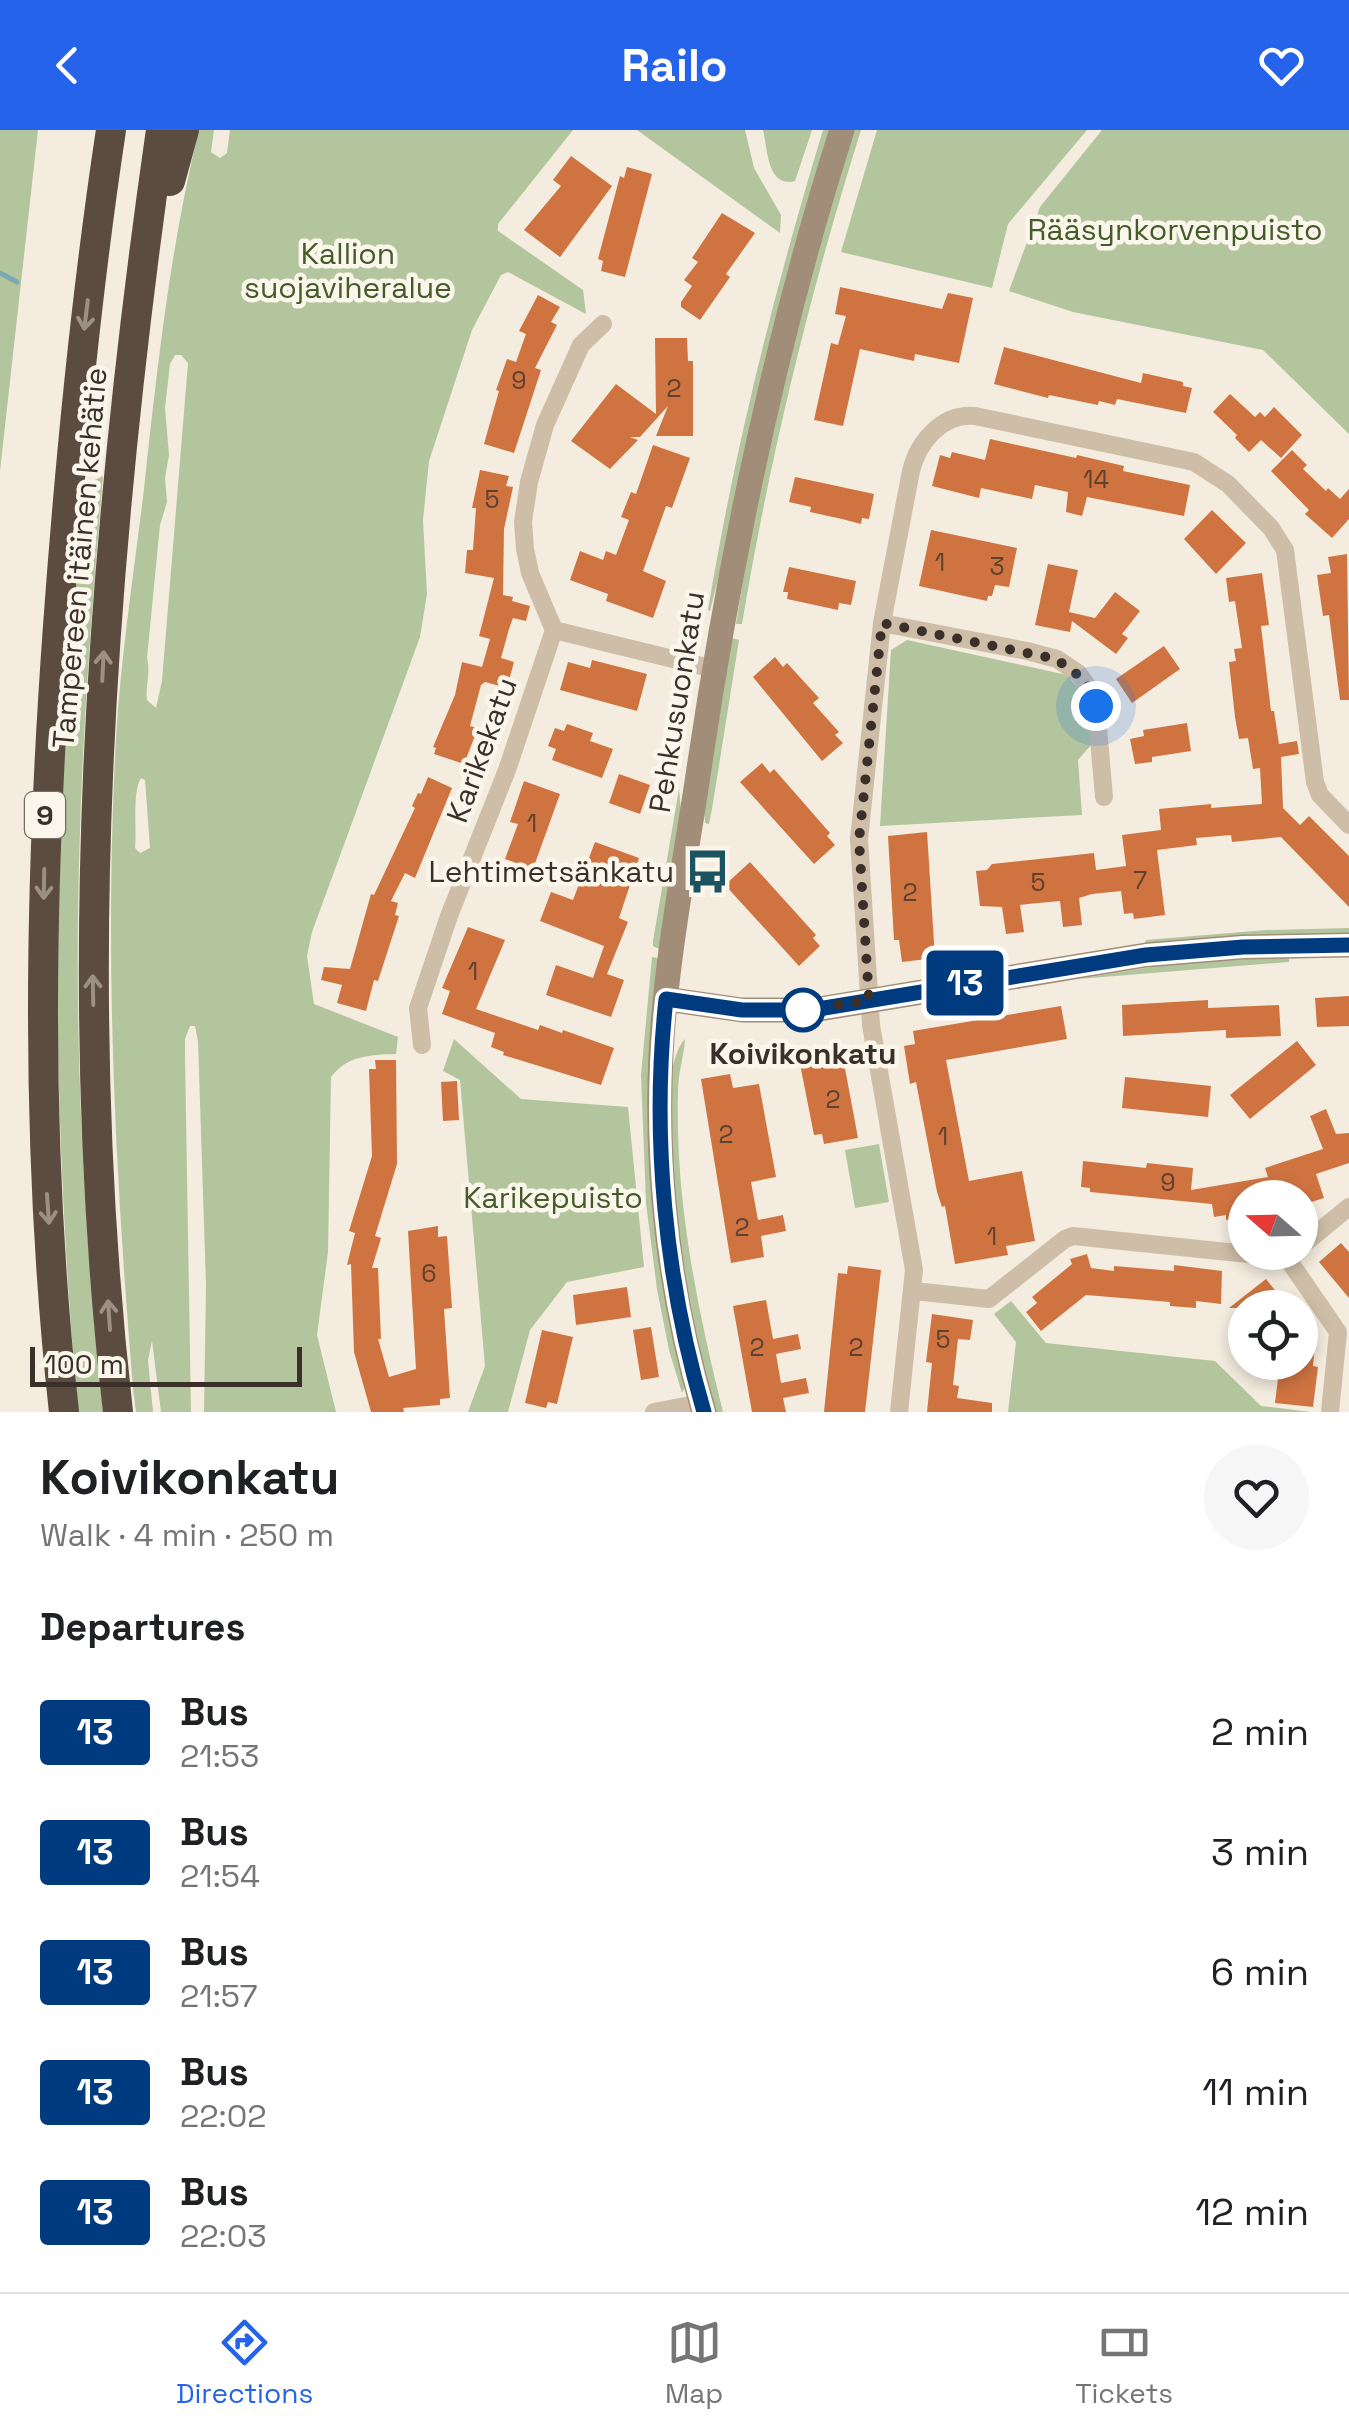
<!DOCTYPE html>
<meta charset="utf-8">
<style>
:root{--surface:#fff;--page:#f6f6f6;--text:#202124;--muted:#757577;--line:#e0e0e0;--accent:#2563eb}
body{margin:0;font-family:"Space Grotesk",sans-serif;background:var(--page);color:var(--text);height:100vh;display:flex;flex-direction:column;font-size:38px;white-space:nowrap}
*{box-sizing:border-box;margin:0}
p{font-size:32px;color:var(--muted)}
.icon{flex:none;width:55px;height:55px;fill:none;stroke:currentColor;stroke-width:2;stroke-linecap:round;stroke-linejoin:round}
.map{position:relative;height:1282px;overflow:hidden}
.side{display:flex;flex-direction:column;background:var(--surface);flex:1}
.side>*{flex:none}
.badge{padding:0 20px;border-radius:8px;font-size:35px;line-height:65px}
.needle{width:65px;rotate:290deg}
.tools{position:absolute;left:1228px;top:1050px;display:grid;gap:20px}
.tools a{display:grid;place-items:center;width:90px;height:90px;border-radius:50%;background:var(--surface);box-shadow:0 5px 15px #0003;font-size:50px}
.scale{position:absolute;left:30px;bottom:25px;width:272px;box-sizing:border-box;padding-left:10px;border:5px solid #3a3029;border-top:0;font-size:28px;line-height:35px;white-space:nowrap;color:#3a3029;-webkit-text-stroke:8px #fbf6eb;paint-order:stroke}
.you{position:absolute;width:50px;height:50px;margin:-25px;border:8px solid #fff;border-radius:50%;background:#1a73e8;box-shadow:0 0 0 15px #1a73e833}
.map>.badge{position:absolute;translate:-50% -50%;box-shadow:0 0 0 5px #fff}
h2{padding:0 40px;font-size:38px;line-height:90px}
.round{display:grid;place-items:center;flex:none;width:105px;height:105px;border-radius:52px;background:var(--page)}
.headline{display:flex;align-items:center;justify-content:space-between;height:170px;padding:0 40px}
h1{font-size:48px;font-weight:700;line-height:75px}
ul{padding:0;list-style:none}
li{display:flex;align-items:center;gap:30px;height:120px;padding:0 40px}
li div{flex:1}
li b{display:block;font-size:38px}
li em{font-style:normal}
li .badge{min-width:110px;font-weight:700;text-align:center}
header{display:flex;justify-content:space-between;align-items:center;height:130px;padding:0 40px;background:var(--accent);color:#fff;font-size:45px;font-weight:700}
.dock{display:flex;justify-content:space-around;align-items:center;height:140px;border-top:2px solid var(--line);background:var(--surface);font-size:28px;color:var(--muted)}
.dock a{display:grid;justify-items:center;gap:5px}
.dock .on{color:var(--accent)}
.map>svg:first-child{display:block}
.green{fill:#b3c59c;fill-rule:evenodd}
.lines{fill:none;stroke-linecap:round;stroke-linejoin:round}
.stream{stroke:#7aabb4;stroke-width:5}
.building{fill:#cf7441}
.street{stroke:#cebea8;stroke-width:18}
.secondary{stroke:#a28d79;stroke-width:25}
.highway{stroke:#5c4b3f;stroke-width:30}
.oneway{stroke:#9c8f84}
.line-casing{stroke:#fff;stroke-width:22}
.line{stroke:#003b80;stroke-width:15}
.walk{stroke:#3a3029;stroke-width:10;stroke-dasharray:0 18}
.stop-dot{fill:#fff;stroke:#003b80;stroke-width:5}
.labels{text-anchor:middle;stroke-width:9;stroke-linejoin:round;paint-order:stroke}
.number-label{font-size:25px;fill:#5f412f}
.shield{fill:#fbf6eb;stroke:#746b63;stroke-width:2.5}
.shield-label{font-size:28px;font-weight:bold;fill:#3a3029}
.park-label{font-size:30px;fill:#445b2a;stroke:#fbf6eb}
.street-label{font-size:30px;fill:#3a3029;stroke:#fbf6eb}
.poi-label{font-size:30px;fill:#3a3029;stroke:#fbf6eb;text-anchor:end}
.stop-label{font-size:30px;font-weight:bold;fill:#3a3029;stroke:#fbf6eb}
</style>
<header><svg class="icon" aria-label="back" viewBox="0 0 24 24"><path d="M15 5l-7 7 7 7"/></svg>Railo<svg class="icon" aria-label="heart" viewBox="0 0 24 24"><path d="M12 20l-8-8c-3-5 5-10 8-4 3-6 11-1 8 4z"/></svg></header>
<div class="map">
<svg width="1349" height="1282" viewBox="0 0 1349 1282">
<rect width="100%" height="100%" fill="#f4ecde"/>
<path class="green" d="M 0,0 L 38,0 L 0,341 Z
M 199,0 L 214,0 L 211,22 L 220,28 L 227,23 L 230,0 L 573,0 L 498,94 L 498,101 L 583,160 L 586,184 L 508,142 L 501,145 L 472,200 L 429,331 L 423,390 L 427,464 L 420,507 L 312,802 L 307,826 L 314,874 L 398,907 L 396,924 C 370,925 348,925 331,947 L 328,1122 L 317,1205 L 336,1282 L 204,1282 L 206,1155 L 198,911 L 195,896 L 190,896 L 185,909 L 185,927 L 191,1282 L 161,1282 L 152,1211 L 148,1230 L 153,1282 L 136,1282 L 133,1258 C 115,1042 104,825 116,608 C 121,525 134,442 144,359 C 157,239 170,118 199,0 ZM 175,225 L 181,225 L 188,233 L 162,551 L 156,578 L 147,570 C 145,555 151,544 147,528 L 160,395 L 167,372 L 165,348 L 169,325 L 165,278 L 170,234 ZM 141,648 L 145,650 L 150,718 L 140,723 L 135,718 C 137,699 132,662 141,648 Z
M 637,0 L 745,0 L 754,38 L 781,85 L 780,103 Z
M 763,0 L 812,0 L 795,51 C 767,58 768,20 763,0 Z
M 823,0 L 831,0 L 710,481 L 708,480 C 735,317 775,158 823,0 Z
M 852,0 L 861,0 C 810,162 770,326 742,494 L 736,494 L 758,358 L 806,153 Z
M 877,0 L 1087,0 L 1008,94 L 992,158 L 841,122 Z
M 1102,0 L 1349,0 L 1349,304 L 1263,220 L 1073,182 L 1009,161 L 1040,77 Z
M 103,346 C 92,476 82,604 79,734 C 74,917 84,1100 103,1282 L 78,1282 C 59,1068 52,853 61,638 C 65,542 76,446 83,350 L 91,352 Z
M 732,508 L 739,510 L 712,679 L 709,694 L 705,693 L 704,680 Z
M 907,510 L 1067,545 L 1087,569 L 1091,615 L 1078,630 L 1082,685 L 880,696 L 891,520 Z
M 679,659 L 681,681 L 659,819 L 653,816 L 653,811 Z
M 1349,798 L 1349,806 L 1145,814 L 1146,810 L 1266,800 Z
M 652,827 L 658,828 L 685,1257 L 682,1263 L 669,1220 L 657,1159 L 646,1073 L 641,945 Z
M 1289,827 L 1289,832 L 1078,849 L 1182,832 Z
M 454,909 L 521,969 L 628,977 L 644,1137 L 567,1152 L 530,1200 L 508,1282 L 468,1282 L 485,1236 L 460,950 L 443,941 Z
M 685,909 C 684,926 678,943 678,962 C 675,1071 697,1177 723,1282 L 716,1282 L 712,1272 C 696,1208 642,956 685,909 Z
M 879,1014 L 889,1072 L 855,1078 L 845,1020 Z
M 1011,1171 L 1046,1213 L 1215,1231 L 1261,1276 L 1311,1282 L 1008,1282 L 1016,1212 L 994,1184 Z"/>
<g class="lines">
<path class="stream" d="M 0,143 L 17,152"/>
</g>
<path class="building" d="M 571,26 L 612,56 L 560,127 L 524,100 L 561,56 L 553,50 Z
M 627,37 L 652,44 L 625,147 L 601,141 L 603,131 L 598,129 L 620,46 L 624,48 Z
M 722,83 L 755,103 L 726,144 L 730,147 L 700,190 L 681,177 L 681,172 L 692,156 L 684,150 L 698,132 L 692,128 Z
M 840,157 L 942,179 L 948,163 L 973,168 L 959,233 L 915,224 L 914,231 L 860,219 L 843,296 L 814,290 L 831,213 L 838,215 L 846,186 L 835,184 Z
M 538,165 L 560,177 L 551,192 L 557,195 L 535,238 L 541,240 L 514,323 L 484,314 L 499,261 L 496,260 L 507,229 L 516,232 L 526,204 L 519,201 Z
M 655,208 L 687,208 L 688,231 L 693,231 L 693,306 L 656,306 L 668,276 L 640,307 L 630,307 L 638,310 L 610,339 L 571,311 L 616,254 L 656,284 Z
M 1004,217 L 1141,253 L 1143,243 L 1183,252 L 1183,256 L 1192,258 L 1186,283 L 1117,269 L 1115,275 L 1099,271 L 1098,275 L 1049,265 L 1048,268 L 994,254 Z
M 1230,264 L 1255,287 L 1260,282 L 1265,287 L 1274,277 L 1302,305 L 1281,328 L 1261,310 L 1249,322 L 1235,308 L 1237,305 L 1213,282 Z
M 990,309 L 1076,328 L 1077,325 L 1124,336 L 1123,341 L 1190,355 L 1184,386 L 1087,367 L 1082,386 L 1066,382 L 1068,362 L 1035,355 L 1032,369 L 981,358 L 979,368 L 932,356 L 940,325 L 950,328 L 952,322 L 985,330 Z
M 653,315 L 690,328 L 672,378 L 666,376 L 643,441 L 666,451 L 653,488 L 606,471 L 608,464 L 570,450 L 580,421 L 603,430 L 606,421 L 616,425 L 629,390 L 621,387 L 631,362 L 636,364 Z
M 1292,320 L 1307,335 L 1303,339 L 1326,361 L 1328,358 L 1340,369 L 1349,359 L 1349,389 L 1332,408 L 1305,384 L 1309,380 L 1271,341 Z
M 480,340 L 509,346 L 506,356 L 513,357 L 504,399 L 503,465 L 513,467 L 512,471 L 530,476 L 526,491 L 513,488 L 509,499 L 501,528 L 514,532 L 507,558 L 485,552 L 481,555 L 470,596 L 478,598 L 464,634 L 434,624 L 436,618 L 433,617 L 455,565 L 462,532 L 482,537 L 490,509 L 479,506 L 494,448 L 465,443 L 467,420 L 473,420 L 476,378 L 472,378 Z
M 795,347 L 874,364 L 869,389 L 862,388 L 861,394 L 842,389 L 810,382 L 811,377 L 789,372 Z
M 1212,380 L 1246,413 L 1216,444 L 1184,409 Z
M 931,400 L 1017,418 L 1009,457 L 995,455 L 992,466 L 988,466 L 987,471 L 919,456 Z
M 1347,424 L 1349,570 L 1340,570 L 1329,485 L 1323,486 L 1317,445 L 1331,443 L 1328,427 Z
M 1048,434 L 1078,440 L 1069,482 L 1095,488 L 1115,462 L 1140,481 L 1122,504 L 1128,508 L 1116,524 L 1072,491 L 1070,502 L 1035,495 Z
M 789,437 L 856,451 L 851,475 L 839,473 L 838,480 L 787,469 L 788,462 L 783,462 Z
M 1262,443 L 1269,495 L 1261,496 L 1271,581 L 1274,581 L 1279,614 L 1297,611 L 1299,624 L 1281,627 L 1283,678 L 1300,695 L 1309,686 L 1349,726 L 1349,777 L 1281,707 L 1232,712 L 1231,705 L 1196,708 L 1197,715 L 1157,720 L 1165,785 L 1134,789 L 1133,783 L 1124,784 L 1121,761 L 1092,764 L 1079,768 L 1082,795 L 1063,797 L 1060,771 L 1028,774 L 1020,775 L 1024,802 L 1006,804 L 1002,777 L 980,776 L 976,741 L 987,740 L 992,734 L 1094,723 L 1096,740 L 1126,736 L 1122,705 L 1161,700 L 1159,679 L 1211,674 L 1211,678 L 1262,674 L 1260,638 L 1253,639 L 1248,608 L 1239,609 L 1235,587 L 1229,532 L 1236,531 L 1234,519 L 1242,518 L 1235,471 L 1229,472 L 1226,448 Z
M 1164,516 L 1180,539 L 1132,573 L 1116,549 Z
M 775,527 L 783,537 L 787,533 L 819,568 L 813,573 L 839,602 L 835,605 L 843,613 L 822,631 L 753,547 Z
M 592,530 L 647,544 L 637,581 L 560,560 L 568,532 L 590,538 Z
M 1187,593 L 1191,621 L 1152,627 L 1152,632 L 1135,634 L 1130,609 L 1144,606 L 1143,600 Z
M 567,594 L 593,603 L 590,611 L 613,619 L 602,648 L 552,630 L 556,619 L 548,616 L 555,598 L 564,601 Z
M 762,633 L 770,643 L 774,639 L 830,703 L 827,706 L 835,715 L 814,734 L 740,652 Z
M 619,644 L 650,655 L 640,684 L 609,673 Z
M 428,647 L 452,658 L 415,748 L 405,743 L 391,771 L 398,773 L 395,785 L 399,786 L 378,851 L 374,850 L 366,881 L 337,873 L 342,855 L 321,850 L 324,837 L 350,839 L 371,764 L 374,765 L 415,678 L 412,676 L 418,663 L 421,664 Z
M 524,651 L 560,664 L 533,739 L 505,729 L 518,694 L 510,692 Z
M 927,702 L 935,828 L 902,832 L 899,810 L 894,810 L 888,706 Z
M 595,712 L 639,728 L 619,788 L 628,792 L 607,844 L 624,850 L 611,887 L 546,865 L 556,835 L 593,848 L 604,816 L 540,791 L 551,762 L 573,770 Z
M 750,732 L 816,805 L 813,808 L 820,816 L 799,836 L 725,755 Z
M 468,797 L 505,810 L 476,879 L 538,900 L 540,895 L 562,903 L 563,900 L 614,918 L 601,955 L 503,925 L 504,922 L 491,917 L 495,903 L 442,884 L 450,861 L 442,858 Z
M 1349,866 L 1349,896 L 1317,897 L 1315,868 Z
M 1208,870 L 1208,878 L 1279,875 L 1281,906 L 1226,908 L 1226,900 L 1123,906 L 1122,875 Z
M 1061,876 L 1067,909 L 946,930 L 969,1051 L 1022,1041 L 1035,1111 L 1006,1116 L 1008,1125 L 955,1134 L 945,1076 L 942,1077 L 937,1062 L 916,952 L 910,954 L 904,916 L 915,914 L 913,901 Z
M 1297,911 L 1316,935 L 1250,989 L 1230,965 Z
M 841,917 L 858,1008 L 824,1014 L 822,1004 L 814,1005 L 800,934 L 809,932 L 807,923 Z
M 375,930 L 396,930 L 397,1034 L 375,1106 L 381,1108 L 372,1138 L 378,1138 L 381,1209 L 378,1209 L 389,1247 L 416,1239 L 408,1101 L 438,1096 L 438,1107 L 447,1106 L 452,1178 L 444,1179 L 450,1268 L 440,1269 L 440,1275 L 403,1278 L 404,1282 L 371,1282 L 354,1222 L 351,1134 L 347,1135 L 355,1103 L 349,1101 L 372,1026 L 369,939 L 376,939 Z
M 730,944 L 733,958 L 759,954 L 776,1047 L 751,1052 L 758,1090 L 783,1085 L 786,1101 L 761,1106 L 764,1127 L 731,1133 L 701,949 Z
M 1125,947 L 1211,956 L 1208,987 L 1122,978 Z
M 457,951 L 459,990 L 443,991 L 441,952 Z
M 1326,979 L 1336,1004 L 1349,1003 L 1349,1033 L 1316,1044 L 1324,1068 L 1305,1074 L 1301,1063 L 1295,1065 L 1294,1062 L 1277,1068 L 1245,1068 L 1245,1086 L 1226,1090 L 1226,1085 L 1214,1087 L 1212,1074 L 1090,1062 L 1090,1058 L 1081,1057 L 1083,1031 L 1146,1038 L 1147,1033 L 1193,1038 L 1191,1060 L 1268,1047 L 1265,1038 L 1323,1019 L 1310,986 Z
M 1341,1113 L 1349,1122 L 1349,1168 L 1319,1132 Z
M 1087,1124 L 1091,1138 L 1114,1141 L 1114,1136 L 1174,1141 L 1174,1135 L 1222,1141 L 1221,1174 L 1196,1171 L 1196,1178 L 1170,1176 L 1170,1172 L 1086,1165 L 1041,1201 L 1026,1182 L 1037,1173 L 1032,1167 L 1072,1134 L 1070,1129 Z
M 848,1136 L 881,1140 L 865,1282 L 824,1282 L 838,1143 L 847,1144 Z
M 1266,1149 L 1289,1178 L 1229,1178 Z
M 627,1157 L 631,1187 L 576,1195 L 573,1165 Z
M 766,1170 L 773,1209 L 798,1204 L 801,1219 L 776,1224 L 781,1253 L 806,1248 L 809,1263 L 783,1268 L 786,1282 L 752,1282 L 733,1176 Z
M 932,1184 L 973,1190 L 970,1210 L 958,1209 L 953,1255 L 959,1256 L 957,1268 L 992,1273 L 992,1282 L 927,1282 L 932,1233 L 926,1232 Z
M 651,1197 L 659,1247 L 641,1250 L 633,1200 Z
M 542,1200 L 573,1207 L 557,1274 L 548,1272 L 546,1278 L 525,1273 Z
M 1300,1212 L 1315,1214 L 1313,1236 L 1318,1237 L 1313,1277 L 1275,1273 L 1280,1232 L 1300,1232 Z"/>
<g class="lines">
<path class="street" d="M 882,493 L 1027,521 L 1057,529 L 1078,543 L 1091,561 L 1096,575 L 1104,667
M 554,500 L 530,443 L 525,419 L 523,392 L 529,352 L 545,295 L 581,215 L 603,194
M 422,915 L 418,878 L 449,786 L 507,640 L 554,500 L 714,539
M 1300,1117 L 1349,1077
M 1287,1128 L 1338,1202 L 1330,1282
M 914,1161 L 989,1169 L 1065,1109 L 1073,1106 L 1287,1128 L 1293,1122
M 654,1282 L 701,1273
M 899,1282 L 914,1140 L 871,895 L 859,709 L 882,493 L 911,341 C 918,312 942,283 975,286 L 1194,332 L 1228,354 L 1271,398 L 1285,420 L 1315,652 L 1320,665 L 1349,695"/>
<path class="secondary" d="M 666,869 L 742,880 L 813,880 L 1146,825 L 1243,817 L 1349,815
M 704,1282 C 670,1168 655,1043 661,924 C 666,827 686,729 700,632 C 732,418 776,206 842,0"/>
<path class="highway" d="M 170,51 L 184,0
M 64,1282 C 35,1020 39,758 58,496 C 70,330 86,165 111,0
M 118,1282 C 69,855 100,424 161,0"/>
</g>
<defs><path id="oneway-shaft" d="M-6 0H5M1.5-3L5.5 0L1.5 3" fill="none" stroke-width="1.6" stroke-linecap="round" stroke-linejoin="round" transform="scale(2.5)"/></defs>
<g class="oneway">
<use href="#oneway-shaft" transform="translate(86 185) rotate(97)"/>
<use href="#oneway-shaft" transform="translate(103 536) rotate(-87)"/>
<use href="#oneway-shaft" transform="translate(44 754) rotate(91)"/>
<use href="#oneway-shaft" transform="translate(93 860) rotate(-91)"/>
<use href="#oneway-shaft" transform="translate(48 1079) rotate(86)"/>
<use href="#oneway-shaft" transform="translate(109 1185) rotate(-94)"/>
</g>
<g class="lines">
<defs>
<path id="line" d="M 704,1282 C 665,1150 651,1006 666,869 L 742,880 L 812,880 L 1146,825 L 1243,817 L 1349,815"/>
</defs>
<use href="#line" class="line-casing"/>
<use href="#line" class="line"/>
<path class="walk" d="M 803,880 L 869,870 L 859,710 L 882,493 L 1056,529 L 1086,551 L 1096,576"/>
</g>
<defs>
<symbol id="bus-bare" viewBox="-9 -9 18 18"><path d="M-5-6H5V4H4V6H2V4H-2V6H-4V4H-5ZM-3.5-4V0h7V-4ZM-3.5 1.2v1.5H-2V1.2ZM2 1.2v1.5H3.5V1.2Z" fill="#1b5360" stroke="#fbf6eb" stroke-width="2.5" paint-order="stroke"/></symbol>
</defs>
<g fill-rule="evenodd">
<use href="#bus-bare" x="676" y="710" width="63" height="63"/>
</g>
<circle class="stop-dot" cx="803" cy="880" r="20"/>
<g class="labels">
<g class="number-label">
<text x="519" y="259">9</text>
<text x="674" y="267">2</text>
<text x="1096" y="358">14</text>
<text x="492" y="378">5</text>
<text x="940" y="441">1</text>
<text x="997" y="445">3</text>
<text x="532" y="702">1</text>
<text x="1140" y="759">7</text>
<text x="1038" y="761">5</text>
<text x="910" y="771">2</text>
<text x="473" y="850">1</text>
<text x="833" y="978">2</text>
<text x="726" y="1013">2</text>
<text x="943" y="1015">1</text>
<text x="1168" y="1061">9</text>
<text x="742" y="1106">2</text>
<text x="992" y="1115">1</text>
<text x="429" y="1152">6</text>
<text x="943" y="1218">5</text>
<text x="757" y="1226">2</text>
<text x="856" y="1226">2</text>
</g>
<rect class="shield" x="25" y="662" width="40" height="46" rx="8"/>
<g class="shield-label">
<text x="45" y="695">9</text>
</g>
<g class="park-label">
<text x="1175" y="110">Rääsynkorvenpuisto</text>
<text x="348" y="134">Kallion<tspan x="348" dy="34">suojaviheralue</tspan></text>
<text x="553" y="1078">Karikepuisto</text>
</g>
<g class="street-label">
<text transform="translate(80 428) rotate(-85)" y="10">Tampereen itäinen kehätie</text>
<text transform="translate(677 572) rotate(-81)" y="10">Pehkusuonkatu</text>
<text transform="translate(482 620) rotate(-70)" y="10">Karikekatu</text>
</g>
<g class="poi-label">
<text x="674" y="752">Lehtimetsänkatu</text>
</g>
<g class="stop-label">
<text x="803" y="934">Koivikonkatu</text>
</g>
</g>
</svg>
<div class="tools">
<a><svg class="needle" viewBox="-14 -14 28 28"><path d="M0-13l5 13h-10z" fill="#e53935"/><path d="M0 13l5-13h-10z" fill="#757577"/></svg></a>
<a><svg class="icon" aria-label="locate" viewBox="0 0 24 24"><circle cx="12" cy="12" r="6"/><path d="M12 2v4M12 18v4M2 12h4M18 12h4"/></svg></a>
</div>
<div class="scale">100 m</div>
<div class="you" style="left:1096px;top:576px"></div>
<b class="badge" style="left:965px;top:853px;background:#003b80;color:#fff">13</b>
</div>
<section class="side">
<div class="headline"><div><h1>Koivikonkatu</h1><p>Walk · 4 min · 250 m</p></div><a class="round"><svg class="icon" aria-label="heart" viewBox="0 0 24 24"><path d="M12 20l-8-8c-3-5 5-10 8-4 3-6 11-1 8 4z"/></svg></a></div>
<h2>Departures</h2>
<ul>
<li><span class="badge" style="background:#003b80;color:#fff">13</span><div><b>Bus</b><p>21:53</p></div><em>2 min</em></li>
<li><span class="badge" style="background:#003b80;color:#fff">13</span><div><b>Bus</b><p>21:54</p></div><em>3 min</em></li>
<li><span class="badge" style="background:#003b80;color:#fff">13</span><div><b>Bus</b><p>21:57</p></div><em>6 min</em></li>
<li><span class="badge" style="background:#003b80;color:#fff">13</span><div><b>Bus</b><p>22:02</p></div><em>11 min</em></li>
<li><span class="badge" style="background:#003b80;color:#fff">13</span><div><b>Bus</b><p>22:03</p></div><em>12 min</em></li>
</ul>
</section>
<nav class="dock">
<a class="on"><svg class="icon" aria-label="directions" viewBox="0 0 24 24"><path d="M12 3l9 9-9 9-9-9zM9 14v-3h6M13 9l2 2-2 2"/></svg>Directions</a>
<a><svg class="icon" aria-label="map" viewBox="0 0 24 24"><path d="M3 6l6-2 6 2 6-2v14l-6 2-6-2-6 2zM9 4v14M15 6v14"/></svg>Map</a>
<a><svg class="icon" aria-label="tickets" viewBox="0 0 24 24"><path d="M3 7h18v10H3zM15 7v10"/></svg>Tickets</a>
</nav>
